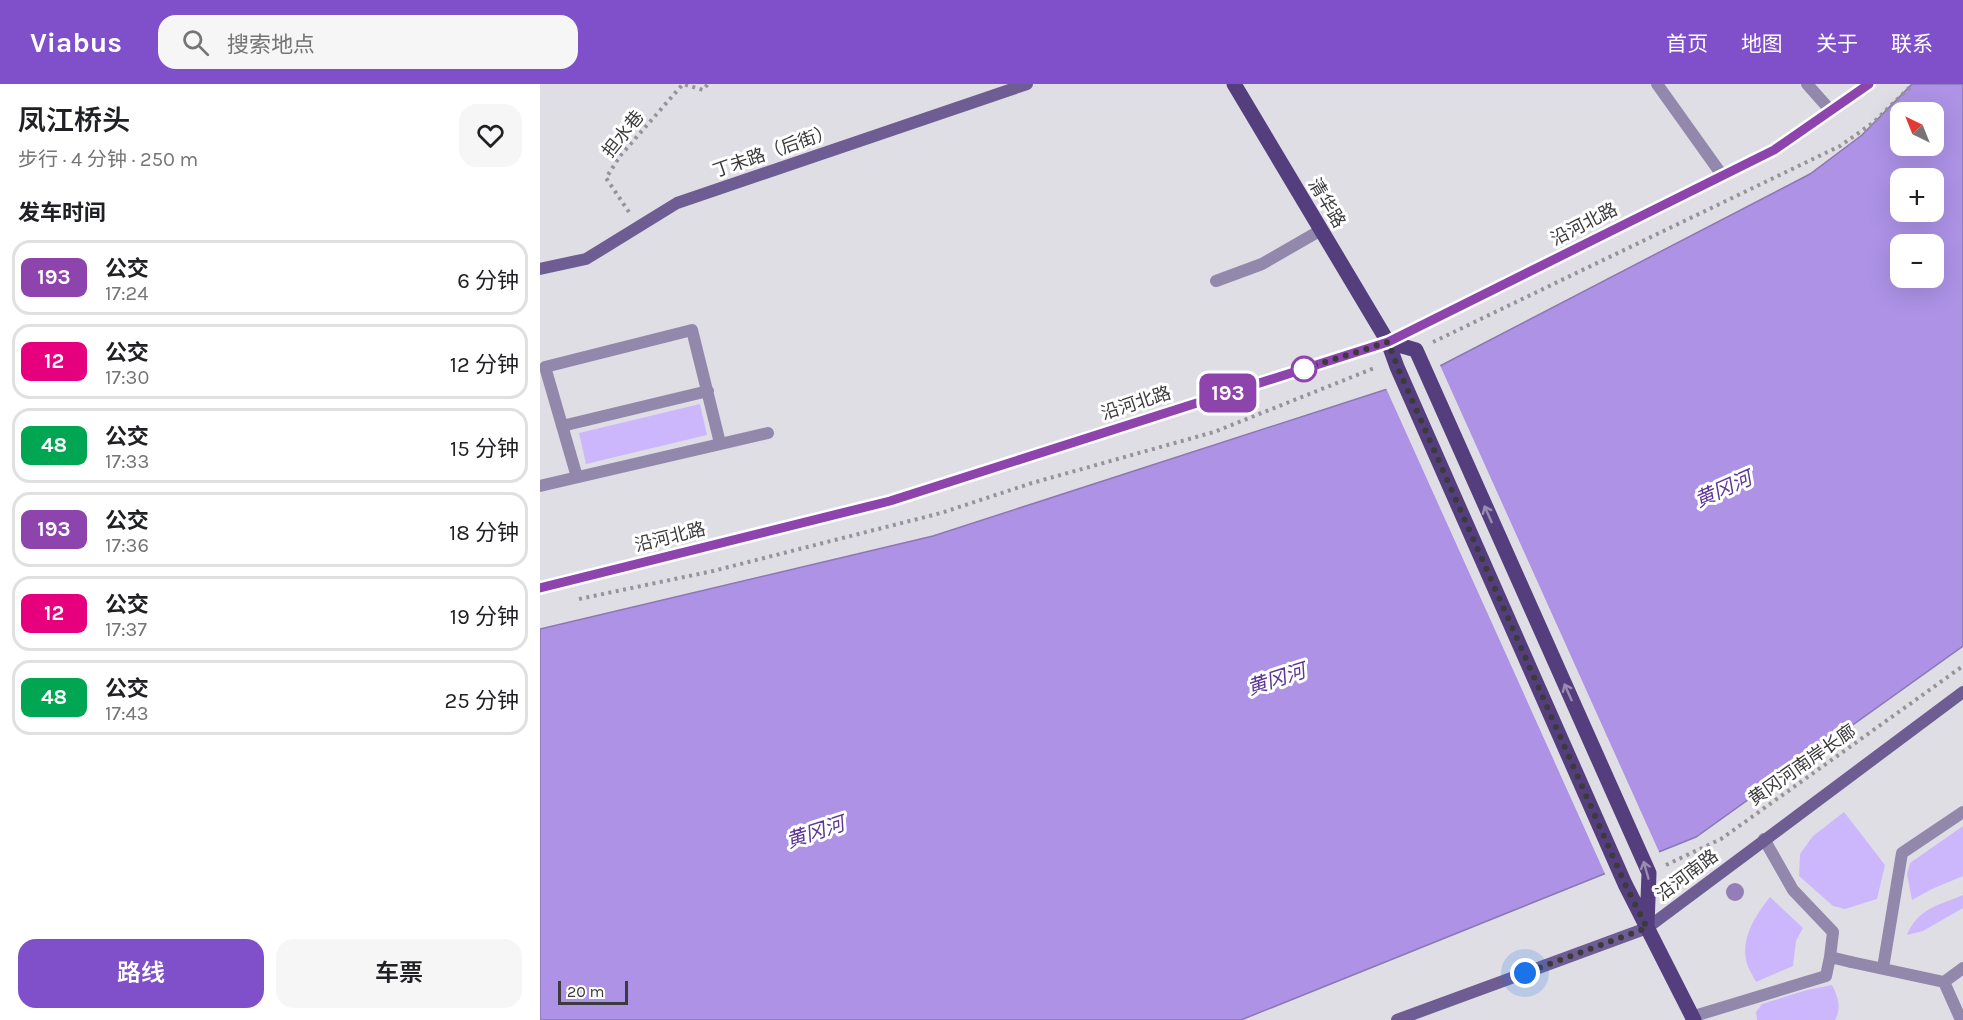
<!DOCTYPE html>
<html lang="zh">
<meta charset="utf-8">
<style>
:root{--surface:#fff;--page:#f6f6f6;--text:#202124;--muted:#757577;--line:#e0e0e0;--accent:#7f50c9}
body{margin:0;font-family:Karla,"Noto Sans SC",sans-serif;background:var(--page);color:var(--text);height:100vh;display:flex;flex-direction:column;font-size:22px;white-space:nowrap}
*{box-sizing:border-box;margin:0}
p{font-size:20px;color:var(--muted)}
.icon{flex:none;width:33px;height:33px;fill:none;stroke:currentColor;stroke-width:2;stroke-linecap:round;stroke-linejoin:round}
.map{position:relative;flex:1;overflow:hidden}
.panel{display:flex;flex-direction:column;background:var(--surface);width:540px}
.panel>*{flex:none}
.badge{padding:0 12px;border-radius:9px;font-size:21px;line-height:39px}
.needle{width:39px;rotate:317deg}
.controls{position:absolute;left:1350px;top:18px;display:grid;gap:12px}
.controls a{display:grid;place-items:center;width:54px;height:54px;border-radius:12px;background:var(--surface);box-shadow:0 6px 24px #0002;font-size:30px}
.scale{position:absolute;left:18px;bottom:15px;width:70px;box-sizing:border-box;padding-left:6px;border:3px solid #3b3a3c;border-top:0;font-size:16px;line-height:21px;white-space:nowrap;color:#3b3a3c;-webkit-text-stroke:4px #fff;paint-order:stroke}
.you{position:absolute;width:30px;height:30px;margin:-15px;border:4px solid #fff;border-radius:50%;background:#1a73e8;box-shadow:0 0 0 9px #1a73e833}
.map>.badge{position:absolute;translate:-50% -50%;box-shadow:0 0 0 3px #fff}
h2{padding:0 18px;font-size:22px;line-height:54px}
.round{display:grid;place-items:center;flex:none;width:63px;height:63px;border-radius:18px;background:var(--page)}
.head{display:flex;align-items:center;justify-content:space-between;height:102px;padding:0 18px}
h1{font-size:28px;font-weight:600;line-height:45px}
.cta{display:flex;gap:12px;margin-top:auto;padding:12px 18px}
.cta a{flex:1;height:69px;border-radius:18px;background:var(--accent);color:#fff;font-size:24px;font-weight:600;line-height:69px;text-align:center}
.cta a+a{background:var(--page);color:var(--text)}
ul{padding:0;list-style:none}
li{display:flex;align-items:center;gap:18px;height:75px;margin:0 12px 9px;padding:0 6px;border:3px solid var(--line);border-radius:18px}
li div{flex:1}
li b{display:block;font-size:22px}
li em{font-style:normal}
li .badge{min-width:66px;font-weight:700;text-align:center}
header{display:flex;align-items:center;gap:36px;box-sizing:border-box;height:84px;padding:0 30px;background:var(--accent);color:#fff}
header strong{font-size:28px}
nav{display:flex;gap:33px;margin-inline-start:auto;font-size:21px}
.search{width:420px;height:54px;background:var(--page);display:flex;align-items:center;gap:15px;box-sizing:border-box;padding:0 21px;border-radius:18px;color:var(--muted);font-size:22px}
main{display:flex;flex:1;min-height:0}
.map>svg:first-child{display:block}
.green{fill:#ccb7fd}
.water{fill:#ad92e6;stroke:#8b78b3;stroke-width:1.5;fill-rule:evenodd}
.pier{fill:#e0dee5}
.lines{fill:none;stroke-linecap:round;stroke-linejoin:round}
.path{stroke:#969499;stroke-width:4;stroke-dasharray:3 4.5;stroke-linecap:butt}
.lane{stroke:#9288ac;stroke-width:12}
.street{stroke:#9288ac;stroke-width:12}
.secondary{stroke:#6e5d92;stroke-width:12}
.primary{stroke:#553e7e;stroke-width:15}
.tree{fill:#957eb7}
.oneway{stroke:#998bb2}
.line-casing{stroke:#fff;stroke-width:14}
.line{stroke:#8e44ad;stroke-width:9}
.walk{stroke:#3b3a3c;stroke-width:6;stroke-dasharray:0 10.8}
.stop-dot{fill:#fff;stroke:#8e44ad;stroke-width:3}
.labels{text-anchor:middle;stroke-width:6;stroke-linejoin:round;paint-order:stroke}
.street-label{font-size:18px;fill:#3b3a3c;stroke:#fff}
.water-label{font-size:20px;font-style:italic;fill:#5d3697;stroke:#fff}
</style>
<header>
<strong>Viabus</strong>
<div class="search"><svg class="icon" aria-label="search" viewBox="0 0 24 24"><circle cx="10" cy="10" r="6"/><path d="M15 15l6 6"/></svg>搜索地点</div>
<nav><a>首页</a><a>地图</a><a>关于</a><a>联系</a></nav>
</header>
<main>
<section class="panel">
<div class="head"><div><h1>凤江桥头</h1><p>步行 · 4 分钟 · 250 m</p></div><a class="round"><svg class="icon" aria-label="heart" viewBox="0 0 24 24"><path d="M12 20l-8-8c-3-5 5-10 8-4 3-6 11-1 8 4z"/></svg></a></div>
<h2>发车时间</h2>
<ul>
<li><span class="badge" style="background:#8e44ad;color:#fff">193</span><div><b>公交</b><p>17:24</p></div><em>6 分钟</em></li>
<li><span class="badge" style="background:#e6007e;color:#fff">12</span><div><b>公交</b><p>17:30</p></div><em>12 分钟</em></li>
<li><span class="badge" style="background:#00a651;color:#fff">48</span><div><b>公交</b><p>17:33</p></div><em>15 分钟</em></li>
<li><span class="badge" style="background:#8e44ad;color:#fff">193</span><div><b>公交</b><p>17:36</p></div><em>18 分钟</em></li>
<li><span class="badge" style="background:#e6007e;color:#fff">12</span><div><b>公交</b><p>17:37</p></div><em>19 分钟</em></li>
<li><span class="badge" style="background:#00a651;color:#fff">48</span><div><b>公交</b><p>17:43</p></div><em>25 分钟</em></li>
</ul>
<div class="cta"><a>路线</a><a>车票</a></div>
</section>
<div class="map">
<svg width="1423" height="936" viewBox="0 0 1423 936">
<rect width="100%" height="100%" fill="#e0dee5"/>
<path class="green" d="M 160,320 L 167,351 L 46,380 L 39,349 Z
M 1304,728 L 1345,781 L 1337,815 L 1305,825 L 1293,822 L 1259,792 L 1260,770 L 1273,752 Z
M 1423,742 L 1423,792 L 1392,805 L 1372,816 L 1367,790 L 1370,779 Z
M 1423,811 L 1423,824 L 1383,847 L 1367,851 C 1378,824 1398,822 1423,811 Z
M 1230,813 L 1263,844 L 1256,857 L 1253,882 L 1216,898 C 1213,892 1209,886 1207,880 C 1200,855 1215,832 1230,813 Z
M 1292,901 C 1298,913 1302,924 1295,936 L 1217,936 L 1216,928 L 1222,920 L 1267,906 Z"/>
<path class="water" d="M 1372,0 L 1423,0 L 1423,562 L 1156,753 L 701,936 L 0,936 L 0,545 L 393,452 L 869,298 L 1270,90 L 1322,51 ZM 1360,28 L 1394,28 L 1394,62 L 1360,62 ZM 1360,94 L 1394,94 L 1394,128 L 1360,128 ZM 1360,160 L 1394,160 L 1394,194 L 1360,194 Z"/>
<path class="pier" d="M 899,279 L 1120,770 L 1066,792 L 845,302 L 868,295 Z"/>
<g class="lines">
<path class="path" d="M 89,128 L 66,94 L 80,72 L 143,0 L 163,6 L 168,0
M 893,258 L 1300,62 L 1334,38 L 1373,0
M 39,515 L 173,487 L 401,429 L 492,399 L 674,348 L 837,283
M 1126,781 L 1181,755 L 1423,582"/>
<path class="lane" d="M 1117,0 L 1182,91
M 1267,0 L 1291,27
M 22,342 L 168,307
M 37,393 L 5,283 L 152,246 L 180,359
M 1311,878 L 1404,898 L 1423,884
M 1343,884 L 1362,769 L 1423,728
M 1404,898 L 1421,936"/>
<path class="street" d="M 676,197 L 722,180 L 781,146
M 0,402 L 228,349
M 1290,873 L 1311,878
M 1151,933 L 1286,892 L 1290,873 L 1293,848 L 1253,806 L 1224,755"/>
<path class="secondary" d="M 0,185 L 46,175 L 137,119 L 487,0
M 0,504 L 350,417 L 848,258 L 1235,66 L 1329,0
M 857,936 L 1107,844 L 1423,608"/>
<path class="primary" d="M 694,0 L 848,258 L 857,283 L 1085,800 L 1154,936
M 848,258 L 876,266 L 1109,789 L 1107,841"/>
</g>
<circle class="tree" cx="1195" cy="808" r="9"/>
<defs><path id="oneway-shaft" d="M-6 0H5M1.5-3L5.5 0L1.5 3" fill="none" stroke-width="1.6" stroke-linecap="round" stroke-linejoin="round" transform="scale(1.5)"/></defs>
<g class="oneway">
<use href="#oneway-shaft" transform="translate(948 430) rotate(-114)"/>
<use href="#oneway-shaft" transform="translate(1028 608) rotate(-114)"/>
<use href="#oneway-shaft" transform="translate(1106 786) rotate(-106)"/>
</g>
<g class="lines">
<defs>
<path id="line" d="M 0,504 L 350,417 L 848,258 L 1234,66 L 1329,0"/>
</defs>
<use href="#line" class="line-casing"/>
<use href="#line" class="line"/>
<path class="walk" d="M 764,285 L 754,288 L 848,258 L 858,284 L 1085,800 L 1107,844 L 985,889"/>
</g>
<circle class="stop-dot" cx="764" cy="285" r="12"/>
<g class="labels">
<g class="street-label">
<text transform="translate(83 50) rotate(-51)" y="6">担水巷</text>
<text transform="translate(233 67) rotate(-19)" y="6">丁未路（后街）</text>
<text transform="translate(787 119) rotate(59)" y="6">清华路</text>
<text transform="translate(1044 140) rotate(-27)" y="6">沿河北路</text>
<text transform="translate(596 319) rotate(-18)" y="6">沿河北路</text>
<text transform="translate(130 453) rotate(-14)" y="6">沿河北路</text>
<text transform="translate(1262 681) rotate(-35)" y="6">黄冈河南岸长廊</text>
<text transform="translate(1147 791) rotate(-37)" y="6">沿河南路</text>
</g>
<g class="water-label">
<text transform="translate(1183 405) rotate(-24)" y="7">黄冈河</text>
<text transform="translate(736 595) rotate(-18)" y="7">黄冈河</text>
<text transform="translate(275 748) rotate(-18)" y="7">黄冈河</text>
</g>
</g>
</svg>
<div class="controls">
<a><svg class="needle" viewBox="-14 -14 28 28"><path d="M0-13l5 13h-10z" fill="#e53935"/><path d="M0 13l5-13h-10z" fill="#757577"/></svg></a>
<a>+</a>
<a>−</a>
</div>
<div class="scale">20 m</div>
<div class="you" style="left:985px;top:889px"></div>
<b class="badge" style="left:688px;top:309px;background:#8e44ad;color:#fff">193</b>
</div>
</main>
